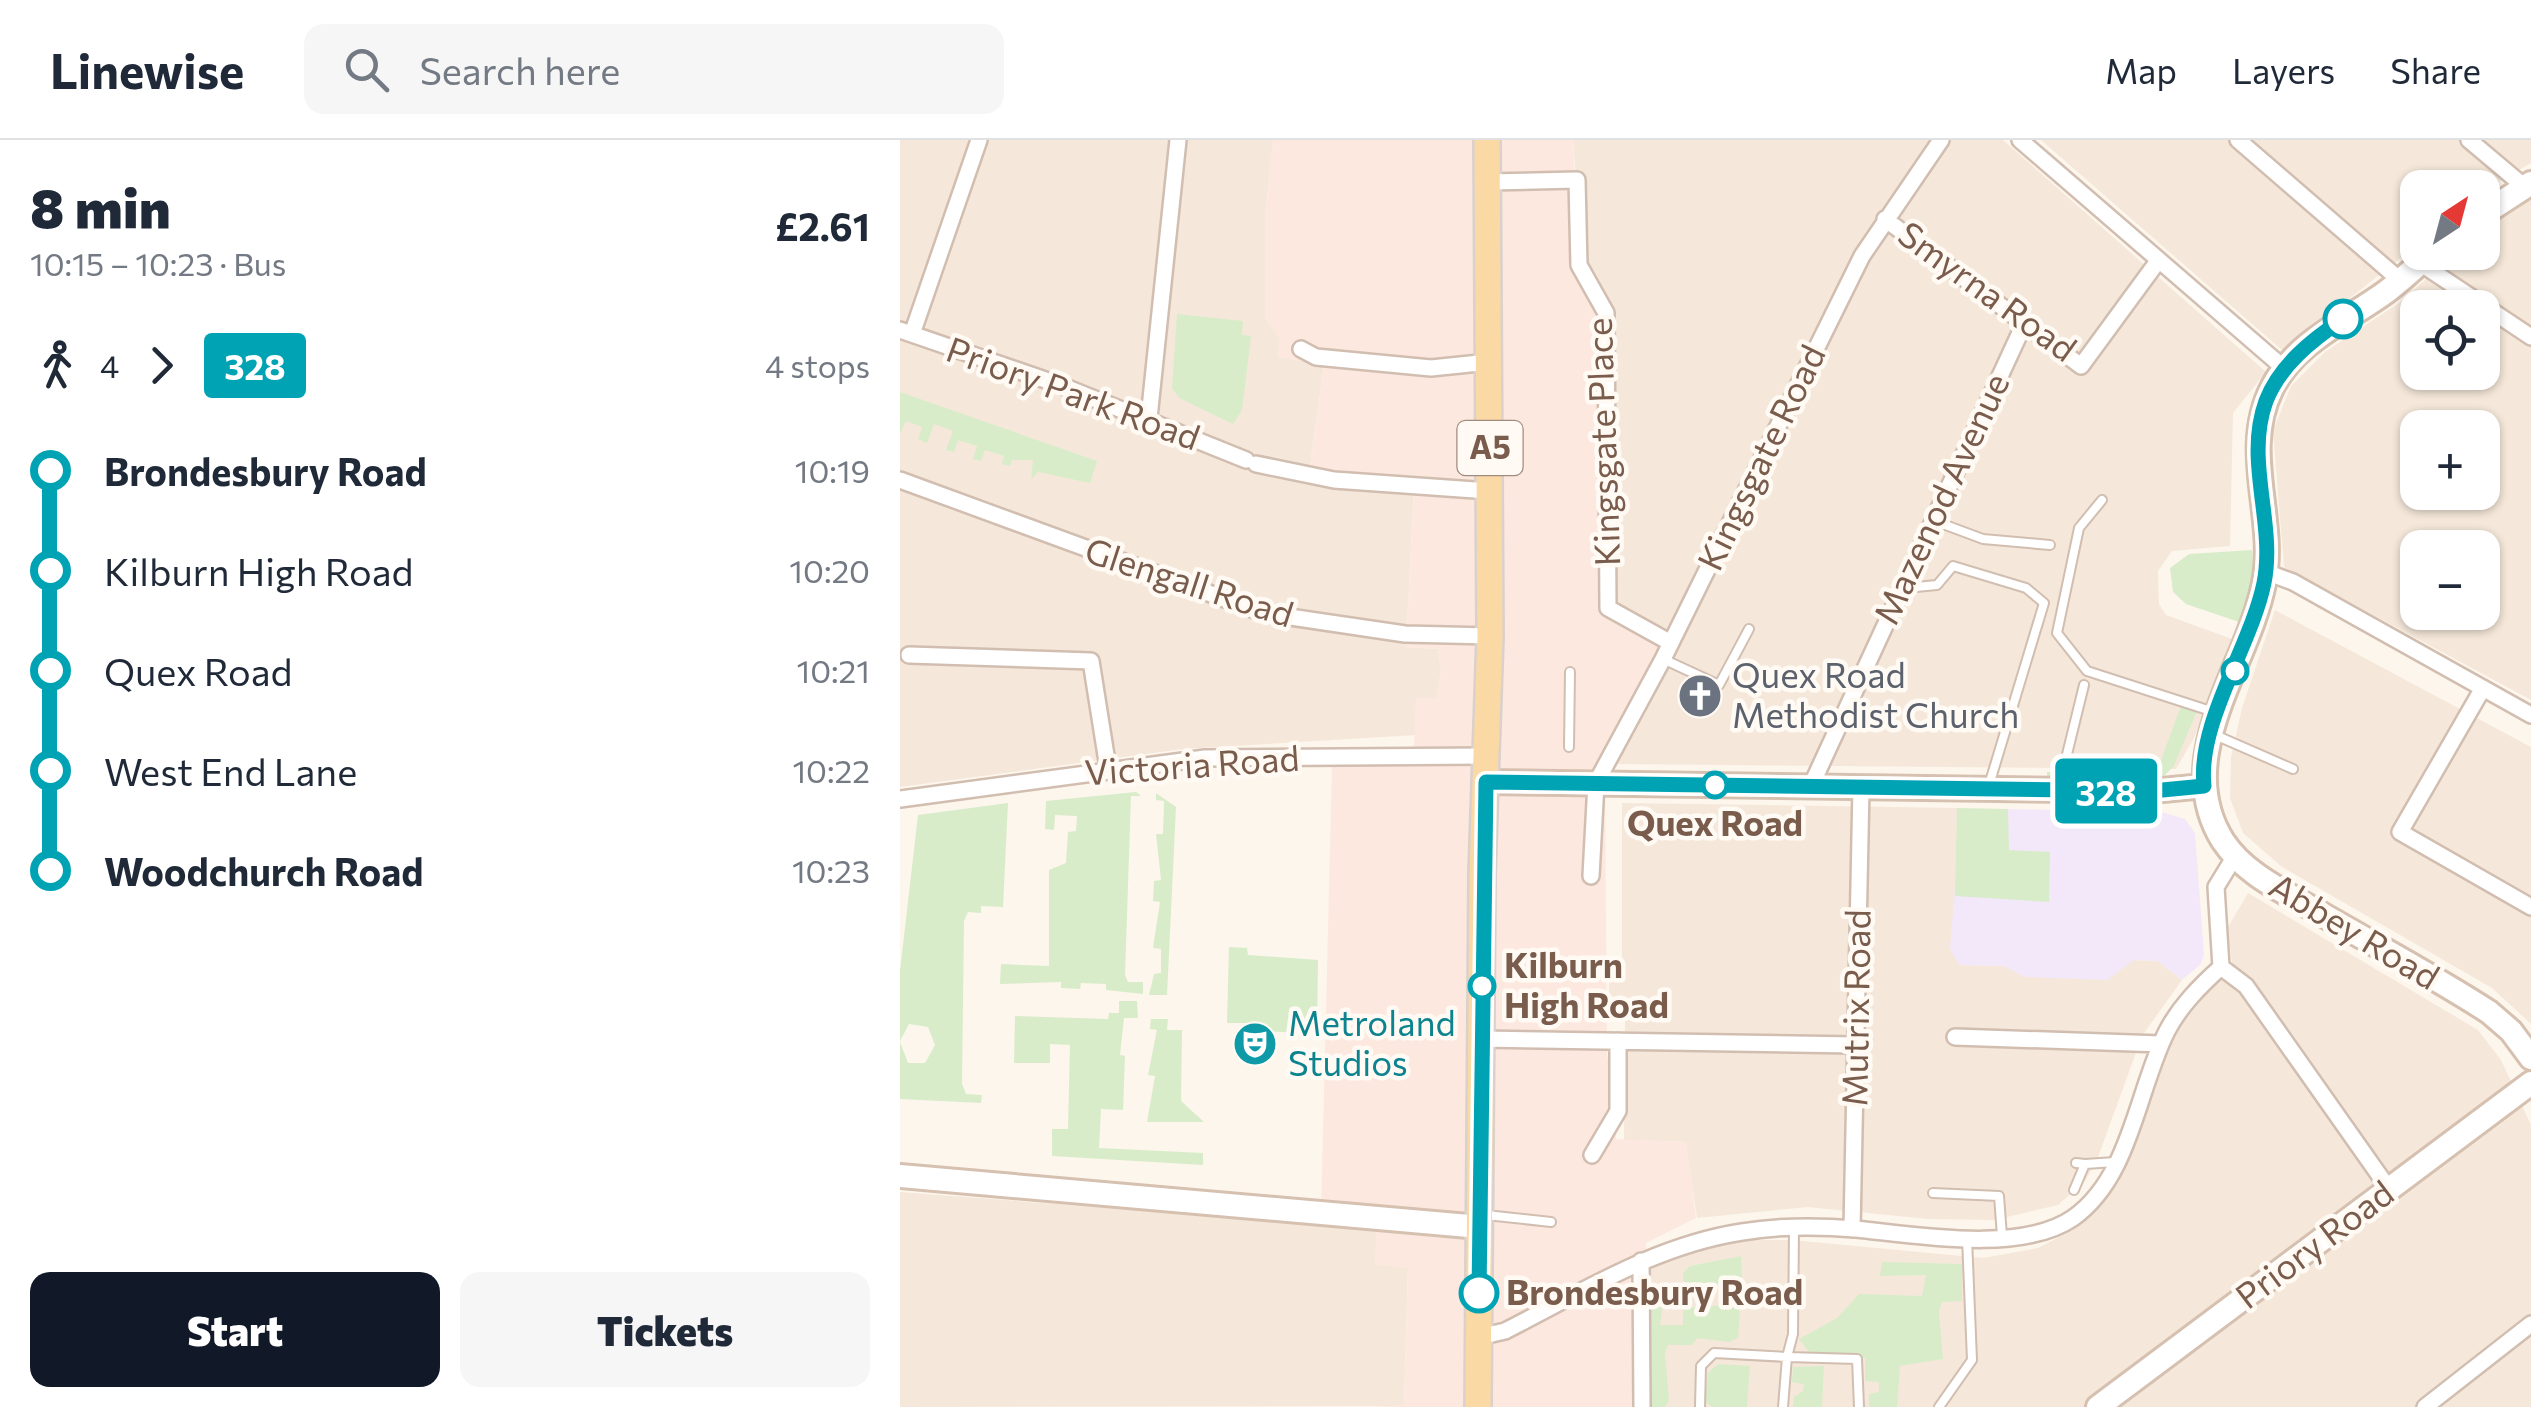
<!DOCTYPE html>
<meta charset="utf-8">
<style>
:root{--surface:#fff;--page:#f6f6f7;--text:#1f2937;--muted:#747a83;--line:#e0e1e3;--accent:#111827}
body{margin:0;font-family:Commissioner,sans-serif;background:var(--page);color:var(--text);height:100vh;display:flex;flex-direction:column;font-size:38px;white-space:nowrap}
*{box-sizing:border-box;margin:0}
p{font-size:32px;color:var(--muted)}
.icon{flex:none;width:55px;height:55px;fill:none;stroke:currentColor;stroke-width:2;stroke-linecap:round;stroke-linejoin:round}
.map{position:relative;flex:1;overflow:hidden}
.details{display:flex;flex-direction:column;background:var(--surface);width:900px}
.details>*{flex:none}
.badge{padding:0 20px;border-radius:8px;font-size:35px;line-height:65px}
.needle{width:65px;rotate:36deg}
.tools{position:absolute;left:1500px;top:30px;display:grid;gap:20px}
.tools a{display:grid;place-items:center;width:100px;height:100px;border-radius:20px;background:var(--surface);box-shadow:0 2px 8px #0004;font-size:50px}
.map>.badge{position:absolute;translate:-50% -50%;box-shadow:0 0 0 5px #fff}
.legs{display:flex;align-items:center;gap:15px;height:110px;padding:0 30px;font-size:32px}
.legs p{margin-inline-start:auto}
.head{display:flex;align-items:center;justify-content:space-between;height:170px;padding:0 30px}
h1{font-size:55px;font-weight:800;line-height:75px}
.action{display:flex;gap:20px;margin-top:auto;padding:20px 30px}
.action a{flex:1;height:115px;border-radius:20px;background:var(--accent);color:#fff;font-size:40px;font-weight:800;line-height:115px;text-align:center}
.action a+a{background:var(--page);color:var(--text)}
ul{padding:0 30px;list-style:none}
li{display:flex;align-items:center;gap:35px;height:100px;font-size:38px}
li i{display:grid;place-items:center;width:15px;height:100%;margin:0 12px;background:currentColor}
li i::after{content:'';width:25px;height:25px;margin:-12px;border:8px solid;border-radius:50%;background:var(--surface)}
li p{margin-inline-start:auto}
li:first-child i{background:linear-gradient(#0000 50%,currentColor 0)}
li:last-child i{background:linear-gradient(currentColor 50%,#0000 0)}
header{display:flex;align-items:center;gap:60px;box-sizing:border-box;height:140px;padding:0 50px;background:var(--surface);border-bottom:2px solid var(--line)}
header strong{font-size:48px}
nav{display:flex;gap:55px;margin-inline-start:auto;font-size:35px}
.search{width:700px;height:90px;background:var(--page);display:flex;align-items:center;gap:25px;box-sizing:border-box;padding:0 35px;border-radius:20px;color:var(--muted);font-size:38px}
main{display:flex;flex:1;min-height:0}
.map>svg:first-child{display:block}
.residential{fill:#f5e8da;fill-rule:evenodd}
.commercial{fill:#fde8e0}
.education{fill:#f3e8fa}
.green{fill:#d8ecc9}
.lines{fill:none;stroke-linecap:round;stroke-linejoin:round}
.lane-casing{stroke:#d1beb0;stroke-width:12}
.street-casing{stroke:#d1beb0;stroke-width:20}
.secondary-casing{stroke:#d6c0b0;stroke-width:28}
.primary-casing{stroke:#dad1cd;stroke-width:30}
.lane{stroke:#fff;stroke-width:8}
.street{stroke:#fff;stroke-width:15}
.secondary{stroke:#fff;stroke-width:22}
.primary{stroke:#fbd9a5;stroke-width:25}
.line-1-casing{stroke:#fff;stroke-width:22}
.line-1{stroke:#00a3b4;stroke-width:15}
.stop-1-dot{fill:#fff;stroke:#00a3b4;stroke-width:5}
.labels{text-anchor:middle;stroke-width:9;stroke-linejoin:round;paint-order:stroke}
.shield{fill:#fffaf3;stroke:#a28b7f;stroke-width:2.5}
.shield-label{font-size:32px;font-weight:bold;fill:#7a5c4d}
.street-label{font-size:35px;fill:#7a5c4d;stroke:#fffaf3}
.worship-label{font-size:35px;fill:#5b616d;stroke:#fffaf3;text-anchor:start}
.stop-label{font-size:35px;font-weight:bold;fill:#7a5c4d;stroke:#fffaf3;text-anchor:start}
.culture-label{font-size:35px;fill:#0d838f;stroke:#fffaf3;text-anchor:start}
</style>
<header>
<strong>Linewise</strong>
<div class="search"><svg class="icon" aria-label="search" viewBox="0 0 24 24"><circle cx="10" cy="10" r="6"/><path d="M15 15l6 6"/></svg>Search here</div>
<nav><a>Map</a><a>Layers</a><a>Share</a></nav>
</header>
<main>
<section class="details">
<div class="head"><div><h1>8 min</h1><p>10:15 – 10:23 · Bus</p></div><b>£2.61</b></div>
<div class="legs"><svg class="icon" aria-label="walk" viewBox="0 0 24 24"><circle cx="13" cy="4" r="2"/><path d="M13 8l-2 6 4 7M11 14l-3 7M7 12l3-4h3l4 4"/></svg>4<svg class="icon" aria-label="forward" viewBox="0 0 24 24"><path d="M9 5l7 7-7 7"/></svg><b class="badge" style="background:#00a3b4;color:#fff">328</b><p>4 stops</p></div>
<ul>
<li><i style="color:#00a3b4"></i><b>Brondesbury Road</b><p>10:19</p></li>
<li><i style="color:#00a3b4"></i><span>Kilburn High Road</span><p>10:20</p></li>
<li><i style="color:#00a3b4"></i><span>Quex Road</span><p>10:21</p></li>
<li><i style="color:#00a3b4"></i><span>West End Lane</span><p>10:22</p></li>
<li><i style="color:#00a3b4"></i><b>Woodchurch Road</b><p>10:23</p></li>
</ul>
<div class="action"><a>Start</a><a>Tickets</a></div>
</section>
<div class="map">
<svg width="1631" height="1267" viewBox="0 0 1631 1267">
<rect width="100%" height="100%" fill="#fdf6ec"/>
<path class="residential" d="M 0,0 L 373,0 L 365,81 L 365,177 L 380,199 L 424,225 L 409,334 L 514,348 L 506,507 L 538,509 L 541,529 L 537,559 L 516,558 L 517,595 L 283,609 L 0,647 Z
M 673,0 L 1103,0 L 1366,232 L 1333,273 L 1330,406 L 1272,411 L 1258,431 L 1259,464 L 1266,475 L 1332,499 L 1294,598 L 1276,629 L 717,624 L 778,502 L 710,466 Z
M 1141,0 L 1631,0 L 1631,23 L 1583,51 L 1582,48 L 1518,48 L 1517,105 L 1383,211 Z
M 1631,55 L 1631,560 L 1384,427 L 1373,291 L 1391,246 L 1425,212 L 1502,161 L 1556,112 L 1582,112 L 1583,93 ZM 1518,168 L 1582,168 L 1582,232 L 1518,232 ZM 1518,288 L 1582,288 L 1582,352 L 1518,352 ZM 1518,408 L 1582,408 L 1582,472 L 1518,472 Z
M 1375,470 L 1631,607 L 1631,884 L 1592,848 L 1382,727 L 1343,693 L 1330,658 L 1331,617 L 1342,568 Z
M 722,663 L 1057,668 L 1059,825 L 1105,826 L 1125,837 L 1234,820 L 1258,821 L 1282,840 L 1242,896 L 1197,1020 L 1185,1041 L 1158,1065 L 1094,1080 L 1028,1079 L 907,1067 L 797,1078 L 785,1002 L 724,1000 L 725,881 L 709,881 L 709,825 L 722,824 Z
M 1348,753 L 1578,890 L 1601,920 L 1631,985 L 1631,1267 L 747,1267 L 747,1130 L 789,1106 L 820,1100 L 892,1100 L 1083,1118 L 1138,1108 L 1173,1090 L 1217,1041 L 1276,889 L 1291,865 L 1332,824 L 1328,787 Z
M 0,1052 L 479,1089 L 508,1127 L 504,1266 L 0,1267 Z"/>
<path class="commercial" d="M 373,0 L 673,0 L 680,130 L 707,195 L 706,468 L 766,503 L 705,638 L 707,917 L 715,918 L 716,999 L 786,1002 L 796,1078 L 746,1103 L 747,1267 L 472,1267 L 504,1265 L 508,1128 L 475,1124 L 477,1079 L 421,1074 L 432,625 L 513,625 L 516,558 L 537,559 L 541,529 L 538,509 L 506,507 L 514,349 L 409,335 L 424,225 L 377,217 L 380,199 L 365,178 L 365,81 Z"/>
<path class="education" d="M 1108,669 L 1261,672 L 1285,679 L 1295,693 L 1304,815 L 1300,825 L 1282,840 L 1258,821 L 1234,820 L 1207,840 L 1125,837 L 1104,826 L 1059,825 L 1050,809 L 1058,709 L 1108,710 Z"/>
<path class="green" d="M 277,174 L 343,181 L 342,195 L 351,196 L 342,270 L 333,284 L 279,258 L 272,248 Z
M 0,252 L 197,321 L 190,343 L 138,332 L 131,340 L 133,320 L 112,320 L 110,326 L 102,324 L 104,316 L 85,310 L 81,321 L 73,319 L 77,306 L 58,300 L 54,312 L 46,310 L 53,291 L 34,284 L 27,303 L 18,299 L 22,287 L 6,281 L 0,293 Z
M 1352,410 L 1354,433 L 1339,482 L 1286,464 L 1273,452 L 1270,428 L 1289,414 Z
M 1281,566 L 1297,571 L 1274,626 L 1261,639 L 1147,641 L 1147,632 L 1246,627 L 1257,631 Z
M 236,652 L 241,656 L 231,656 L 225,835 L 228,842 L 243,842 L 243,854 L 206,850 L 206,844 L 181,843 L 180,849 L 161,848 L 161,842 L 100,844 L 101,824 L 149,826 L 149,730 L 166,723 L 168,692 L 176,691 L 177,676 L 155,675 L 154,690 L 145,689 L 146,661 Z
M 256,653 L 276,667 L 267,855 L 249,855 L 254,834 L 261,833 L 261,809 L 253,808 L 260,762 L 253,761 L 254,741 L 261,740 L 256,694 L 263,694 L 264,661 L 256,660 Z
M 108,663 L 103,767 L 81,766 L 81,773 L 68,772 L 64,781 L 62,944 L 66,954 L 82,955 L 81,963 L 0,959 L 0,902 L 8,923 L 25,923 L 35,905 L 28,887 L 9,884 L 0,901 L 0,831 L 18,675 Z
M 1057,668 L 1108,669 L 1109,710 L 1150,712 L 1149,762 L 1055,756 Z
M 329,807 L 347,808 L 348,815 L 418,820 L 417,893 L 351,891 L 351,883 L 327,883 Z
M 219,861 L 237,861 L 238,878 L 224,878 L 220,915 L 225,916 L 223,970 L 201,969 L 199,1008 L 303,1013 L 303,1025 L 152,1016 L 152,989 L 168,989 L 170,905 L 150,904 L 150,923 L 114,923 L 115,876 L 208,879 L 209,873 L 219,873 Z
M 251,879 L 268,879 L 267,890 L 282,890 L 281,961 L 304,982 L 247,982 L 255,936 L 248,935 L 257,890 L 250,889 Z
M 841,1116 L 843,1162 L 838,1163 L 837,1145 L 784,1142 L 783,1133 L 790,1126 Z
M 982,1122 L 1062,1124 L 1062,1161 L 1042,1162 L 1039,1171 L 1043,1219 L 1000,1226 L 997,1267 L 969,1267 L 969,1254 L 979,1252 L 979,1242 L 965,1241 L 965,1218 L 912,1216 L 899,1199 L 937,1178 L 959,1154 L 1022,1156 L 1026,1135 L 980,1136 Z
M 827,1163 L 840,1169 L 838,1198 L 829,1202 L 797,1198 L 792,1205 L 768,1205 L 765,1214 L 769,1261 L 765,1267 L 749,1267 L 747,1164 L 763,1164 L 760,1185 L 783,1185 L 783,1164 L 796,1168 L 797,1164 L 810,1167 Z
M 818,1224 L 850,1226 L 847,1267 L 813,1267 L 805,1262 L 808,1233 Z
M 924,1226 L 922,1267 L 893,1267 L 894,1257 L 903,1251 L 904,1244 L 892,1242 L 893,1227 Z"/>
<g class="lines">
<defs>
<path id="lane" d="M 1202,360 L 1179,388 L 1157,493 L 1187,531 L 1314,572
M 1032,380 L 1083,399 L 1150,405
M 1005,448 L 1037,445 L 1053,426 L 1126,448 L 1144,463 L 1089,645
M 763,519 L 819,545 L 849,489
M 1315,595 L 1393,629
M 669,607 L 670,532
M 1159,647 L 1184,545
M 1185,1024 L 1215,1022
M 1174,1050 L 1185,1024 L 1176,1023
M 1033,1053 L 1099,1056 L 1102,1096
M 586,1075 L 651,1082
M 800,1267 L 801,1226 L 814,1213 L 887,1217 L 893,1194 L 894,1089
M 883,1267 L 887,1217 L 957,1219 L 959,1267
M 1039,1267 L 1072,1220 L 1067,1098"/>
<path id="street" d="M 1120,0 L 1385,229
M 1338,0 L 1501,141
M 1569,0 L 1626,48
M 587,42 L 677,40 L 679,125 L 706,173 L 708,468 L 771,503
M 985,79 L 1181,226 L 1258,121
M 1520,123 L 1631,197
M 0,190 L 160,245 L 346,320
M 12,194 L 79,0
M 401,209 L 416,217 L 531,228 L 589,222
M 249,278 L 278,0
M 356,324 L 434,340 L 589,351
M 0,340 L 363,473 L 505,494 L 590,496
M 1366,432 L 1393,442 L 1631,575
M 9,515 L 191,521 L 208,628
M 1583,548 L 1500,692 L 1631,767
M 911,646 L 1125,182
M 0,659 L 305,618 L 586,616
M 691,736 L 696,643 L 763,519 L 962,116 L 1041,0
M 1321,827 L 1346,846 L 1489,1049
M 1055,897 L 1261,904
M 581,899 L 955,905
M 692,1015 L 718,971 L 718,901
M 952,1089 L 961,647
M 741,1121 L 742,1267
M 579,1197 L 605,1191 C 682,1152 756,1105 842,1092 C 877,1086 920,1086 956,1089 C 1015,1095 1121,1114 1173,1078 C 1231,1037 1237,950 1267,891 C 1280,866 1300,846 1321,827 L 1316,747 L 1335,716
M 1525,1267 L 1631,1184"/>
<path id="secondary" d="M 1582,75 L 1631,43
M 1532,112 C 1517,126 1502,140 1486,152 C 1446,181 1395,202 1372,248 C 1340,312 1377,378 1364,443 C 1348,526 1270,617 1323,701 C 1344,733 1381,750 1413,769 C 1471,803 1532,835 1589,872 L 1611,891 L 1631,918
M 586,642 L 1252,651 L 1304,646
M 0,1036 L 580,1087
M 1198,1267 L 1631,943"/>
<path id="primary" d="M 578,1267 L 582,733 L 590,496 L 587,0"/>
</defs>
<use href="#lane" class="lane-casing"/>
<use href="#street" class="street-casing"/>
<use href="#secondary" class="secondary-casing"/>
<use href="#primary" class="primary-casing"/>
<use href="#lane" class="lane"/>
<use href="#street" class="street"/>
<use href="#secondary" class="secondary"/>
<use href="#primary" class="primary"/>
</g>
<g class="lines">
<defs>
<path id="line-1" d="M 579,1153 L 586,642 L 1252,651 L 1304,646 C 1297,583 1351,506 1364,443 C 1376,383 1344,321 1366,261 C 1380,225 1412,200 1443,179"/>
</defs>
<use href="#line-1" class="line-1-casing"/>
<use href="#line-1" class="line-1"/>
</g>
<defs>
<symbol id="church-disc" viewBox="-11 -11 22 22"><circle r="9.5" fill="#6b7280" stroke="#fffaf3"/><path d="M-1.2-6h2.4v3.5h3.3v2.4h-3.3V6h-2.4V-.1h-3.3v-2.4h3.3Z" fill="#fff"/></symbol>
<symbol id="theatre-disc" viewBox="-11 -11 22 22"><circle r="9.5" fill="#0f9aa8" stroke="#fffaf3"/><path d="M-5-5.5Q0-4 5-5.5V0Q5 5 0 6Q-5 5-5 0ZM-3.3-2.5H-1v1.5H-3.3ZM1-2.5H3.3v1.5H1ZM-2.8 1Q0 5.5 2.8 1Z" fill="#fff"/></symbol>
</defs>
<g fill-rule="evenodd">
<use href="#church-disc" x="775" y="531" width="50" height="50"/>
<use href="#theatre-disc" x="330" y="879" width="50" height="50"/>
</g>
<g class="stop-1-dot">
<circle cx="1443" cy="179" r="18"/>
<circle cx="1335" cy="531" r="12"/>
<circle cx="815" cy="645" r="12"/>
<circle cx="582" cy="846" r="12"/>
<circle cx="579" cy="1153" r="18"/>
</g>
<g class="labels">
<rect class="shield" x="557.5" y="281" width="65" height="54" rx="8"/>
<g class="shield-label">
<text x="590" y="319">A5</text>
</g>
<g class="street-label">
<text transform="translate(1087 152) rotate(36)" y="12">Smyrna Road</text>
<text transform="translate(173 254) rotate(20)" y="12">Priory Park Road</text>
<text transform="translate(704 302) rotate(-92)" y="12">Kingsgate Place</text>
<text transform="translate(862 318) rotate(-64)" y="12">Kingsgate Road</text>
<text transform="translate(1042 359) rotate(-65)" y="12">Mazenod Avenue</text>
<text transform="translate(289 443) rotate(18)" y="12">Glengall Road</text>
<text transform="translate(292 626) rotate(-4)" y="12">Victoria Road</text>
<text transform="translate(1454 792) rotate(31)" y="12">Abbey Road</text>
<text transform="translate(957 868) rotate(-89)" y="12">Mutrix Road</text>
<text transform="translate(1415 1105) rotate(-37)" y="12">Priory Road</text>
</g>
<g class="worship-label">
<text x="832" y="548">Quex Road<tspan x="832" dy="40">Methodist Church</tspan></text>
</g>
<g class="stop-label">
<text x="815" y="696" text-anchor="middle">Quex Road</text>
<text x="604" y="838">Kilburn<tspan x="604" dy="40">High Road</tspan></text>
<text x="606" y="1165">Brondesbury Road</text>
</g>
<g class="culture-label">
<text x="388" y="896">Metroland<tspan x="388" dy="40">Studios</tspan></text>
</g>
</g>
</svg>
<div class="tools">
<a><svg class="needle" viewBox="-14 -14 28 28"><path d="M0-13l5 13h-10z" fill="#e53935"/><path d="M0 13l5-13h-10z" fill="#747a83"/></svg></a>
<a><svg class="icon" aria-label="locate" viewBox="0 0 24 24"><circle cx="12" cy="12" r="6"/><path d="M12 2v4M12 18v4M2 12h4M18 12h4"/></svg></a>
<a>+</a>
<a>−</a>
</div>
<b class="badge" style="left:1206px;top:651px;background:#00a3b4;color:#fff">328</b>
</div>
</main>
